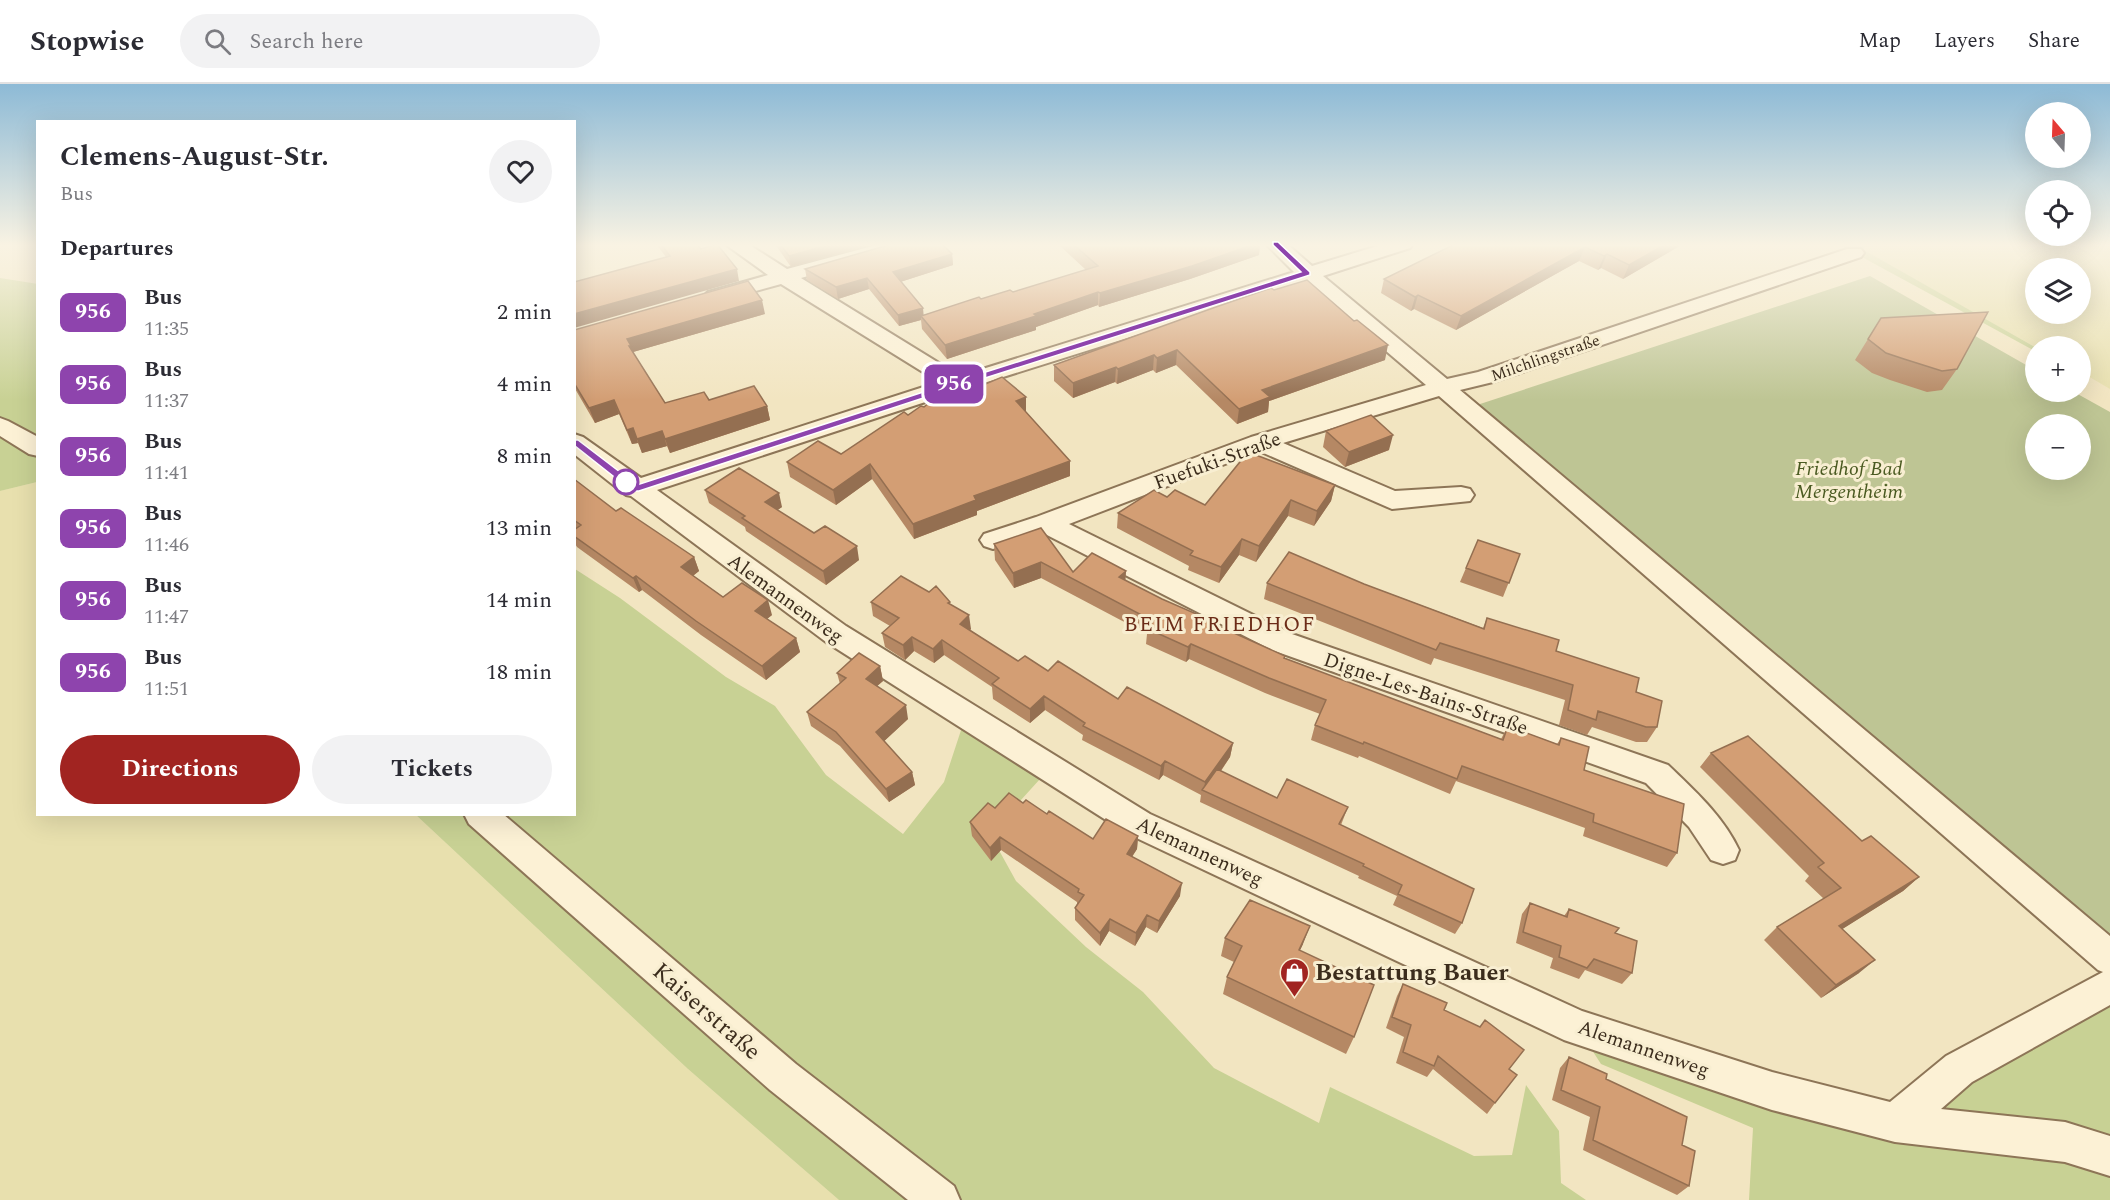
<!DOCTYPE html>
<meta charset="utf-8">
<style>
:root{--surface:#fff;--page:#f2f2f3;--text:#2b2b33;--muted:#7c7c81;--line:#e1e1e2;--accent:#a12421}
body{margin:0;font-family:Spectral,serif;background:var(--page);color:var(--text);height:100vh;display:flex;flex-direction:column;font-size:22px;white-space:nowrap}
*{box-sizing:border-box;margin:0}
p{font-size:20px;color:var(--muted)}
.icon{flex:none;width:33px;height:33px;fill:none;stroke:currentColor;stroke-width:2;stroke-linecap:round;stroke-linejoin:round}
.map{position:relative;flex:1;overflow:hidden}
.drawer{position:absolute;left:36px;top:36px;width:540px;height:696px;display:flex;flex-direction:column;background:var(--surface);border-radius:0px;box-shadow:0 6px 24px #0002}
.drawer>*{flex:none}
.badge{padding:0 12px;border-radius:9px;font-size:21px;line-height:39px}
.needle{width:39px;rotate:341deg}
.controls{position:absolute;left:2025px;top:18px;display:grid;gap:12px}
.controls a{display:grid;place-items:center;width:66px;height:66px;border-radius:50%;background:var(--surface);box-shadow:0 6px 24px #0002;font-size:30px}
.map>.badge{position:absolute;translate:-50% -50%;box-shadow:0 0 0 3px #fff}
h2{padding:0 24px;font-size:22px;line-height:54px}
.round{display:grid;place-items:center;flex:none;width:63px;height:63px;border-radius:32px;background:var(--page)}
.overview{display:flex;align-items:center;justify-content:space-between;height:102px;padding:0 24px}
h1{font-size:28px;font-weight:700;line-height:45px}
.cta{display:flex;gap:12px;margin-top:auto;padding:12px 24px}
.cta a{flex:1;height:69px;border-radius:36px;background:var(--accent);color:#fff;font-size:24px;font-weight:700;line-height:69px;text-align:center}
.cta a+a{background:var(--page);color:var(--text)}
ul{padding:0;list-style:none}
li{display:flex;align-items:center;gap:18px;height:72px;padding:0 24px}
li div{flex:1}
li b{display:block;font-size:22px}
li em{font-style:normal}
li .badge{min-width:66px;font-weight:700;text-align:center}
header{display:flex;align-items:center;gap:36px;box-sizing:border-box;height:84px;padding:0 30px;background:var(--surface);border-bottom:2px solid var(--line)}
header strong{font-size:28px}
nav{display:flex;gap:33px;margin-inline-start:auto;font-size:21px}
.search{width:420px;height:54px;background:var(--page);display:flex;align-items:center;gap:15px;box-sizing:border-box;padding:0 21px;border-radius:33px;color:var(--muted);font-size:22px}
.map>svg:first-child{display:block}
.farmland{fill:#e8e0ae;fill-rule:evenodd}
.green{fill:#c8d194}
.cemetery{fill:#bec594;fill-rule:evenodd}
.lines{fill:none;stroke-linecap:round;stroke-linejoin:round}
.minor-casing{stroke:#8d7557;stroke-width:4}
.minor{fill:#fcf1d5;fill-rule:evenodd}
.wall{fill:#b58864}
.shaded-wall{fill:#946f51}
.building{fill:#d39e74;stroke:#946f51;stroke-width:1.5}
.line{fill:#8e44ad;stroke:#fff;stroke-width:1.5}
.stop-dot{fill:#fff;stroke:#8e44ad;stroke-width:3}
.labels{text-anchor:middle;stroke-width:6;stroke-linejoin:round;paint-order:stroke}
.far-street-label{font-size:16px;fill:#3b2c1c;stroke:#f8eed1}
.street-label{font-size:20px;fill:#3b2c1c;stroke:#f8eed1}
.park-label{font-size:20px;font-style:italic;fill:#4a5a21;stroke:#f8eed1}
.neighbourhood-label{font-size:21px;letter-spacing:1.5px;fill:#6c2c18;stroke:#f8eed1}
.near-poi-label{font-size:24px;font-weight:bold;fill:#3b2c1c;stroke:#f8eed1;text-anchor:start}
.near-street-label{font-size:24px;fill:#3b2c1c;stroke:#f8eed1}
</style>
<header>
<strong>Stopwise</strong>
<div class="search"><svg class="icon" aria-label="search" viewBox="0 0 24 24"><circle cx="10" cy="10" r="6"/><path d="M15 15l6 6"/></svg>Search here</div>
<nav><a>Map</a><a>Layers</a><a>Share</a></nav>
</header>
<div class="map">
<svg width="2110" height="1116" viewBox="0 0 2110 1116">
<rect width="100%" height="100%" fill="#f2e5c1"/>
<path class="farmland" d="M 1871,160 L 2110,160 L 2110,305 L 2081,288 L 2080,262 L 2035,263 L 1861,165 ZM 2036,184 L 2080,184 L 2080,230 L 2036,230 Z
M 37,398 L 38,730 L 416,731 L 688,985 L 839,1116 L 0,1116 L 0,407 Z"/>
<path class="green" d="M 1838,160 L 1871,160 L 1862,165 L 2035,263 L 2035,267 Z
M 0,194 L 38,200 L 37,398 L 0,407 Z
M 575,485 L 620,514 L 726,593 L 775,622 L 826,691 L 903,750 L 944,698 L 966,631 L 1050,684 L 990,750 L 1016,797 L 1086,863 L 1143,908 L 1214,984 L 1319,1039 L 1330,1003 L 1474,1072 L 1512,1071 L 1526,1001 L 1559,1047 L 1561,1099 L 1586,1116 L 839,1116 L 688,985 L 416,731 L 574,730 Z
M 2110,902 L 2110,1116 L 1749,1116 L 1753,1044 L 1601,980 L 1577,943 L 1895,1039 Z"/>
<path class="cemetery" d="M 1870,192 L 2035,286 L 2036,308 L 2074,308 L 2110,328 L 2110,865 L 1477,321 ZM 2036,340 L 2080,340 L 2080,386 L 2036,386 Z"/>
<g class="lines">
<defs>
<path id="minor" d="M 725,160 L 748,160 L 787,185 L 880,160 L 911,160 L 908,164 L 801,194 L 960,292 L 1294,188 L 1266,160 L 1287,160 L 1312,182 L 1384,160 L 1413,160 L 1410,164 L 1323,192 L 1447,295 L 1478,288 L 1847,165 L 1861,165 L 1864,169 L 1861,173 L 1493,298 L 1460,306 L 2110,852 L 2110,921 L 1972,998 L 1941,1025 L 2065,1038 L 2110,1052 L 2110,1092 L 2065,1078 L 1895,1058 L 1772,1026 L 1564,956 L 1128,750 L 826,558 L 631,412 L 626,411 L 574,370 L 574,350 L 583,353 L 641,394 L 939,298 L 781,200 L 715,218 L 708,216 L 704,212 L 708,208 L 768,191 ZM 1305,198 L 1426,301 L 1251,353 L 1036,433 L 984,450 L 980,456 L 984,462 L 993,465 L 1043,449 L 1272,566 L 1646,699 L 1689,743 L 1711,776 L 1723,780 L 1735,776 L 1739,766 C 1723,732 1695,707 1668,681 L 1292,550 L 1069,440 L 1259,367 L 1392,425 L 1470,417 L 1474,411 L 1470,405 L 1461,403 L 1395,407 L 1283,359 L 1439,312 L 2098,886 L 2103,888 L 1946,972 L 1890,1018 L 1772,988 L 1582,927 L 1150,730 L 846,542 L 657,406 L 965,305 Z
M 0,334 L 8,337 L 38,353 L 38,372 L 29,370 L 0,352 Z
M 464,730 L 503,730 L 796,980 L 954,1102 L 960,1116 L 908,1116 L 770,1006 L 469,740 Z"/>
</defs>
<use href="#minor" class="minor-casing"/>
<use href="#minor" class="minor"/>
</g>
<path class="wall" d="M 656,160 L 697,160 L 701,165 L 739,197 L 666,173 Z
M 775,160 L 873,160 L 791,183 Z
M 1058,160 L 1260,160 L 1259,171 L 1190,195 L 1099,223 L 1098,221 L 1036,243 L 1036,246 L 947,275 L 922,245 L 921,236 L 899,242 L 869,205 L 838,215 L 807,196 L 805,185 L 952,170 L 953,181 L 900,198 L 923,231 L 981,215 L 1013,208 L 1086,186 Z
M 1683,160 L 1623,195 L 1601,184 L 1598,186 L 1579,177 L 1456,246 L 1414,225 L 1411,227 L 1381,209 L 1384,195 L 1497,162 Z
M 1274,206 L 1385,276 L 1269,317 L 1268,328 L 1237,340 L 1176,281 L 1156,289 L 1153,286 L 1117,300 L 1115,298 L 1073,314 L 1054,297 L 1054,281 Z
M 765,230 L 633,268 L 665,319 L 709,316 L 767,322 L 770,336 L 670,369 L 667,362 L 642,369 L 638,359 L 632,360 L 619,330 L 595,339 L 574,303 L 574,246 Z
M 1868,255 L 1957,285 L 1942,306 L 1927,308 L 1890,296 L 1872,289 L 1855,276 Z
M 1026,313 L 1026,328 L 1070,377 L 1070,392 L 977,427 L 977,431 L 914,455 L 872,395 L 836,421 L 790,393 L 787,378 L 841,370 L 908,331 L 924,323 L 945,317 Z
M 1326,347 L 1389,366 L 1345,383 L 1323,363 Z
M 574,395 L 616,427 L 694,473 L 699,487 L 693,492 L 723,513 L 772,531 L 767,535 L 796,554 L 800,568 L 766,596 L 701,551 L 642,506 L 639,508 L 577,463 L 574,458 Z
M 1335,401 L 1331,417 L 1314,442 L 1288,432 L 1256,478 L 1239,471 L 1219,499 L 1188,486 L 1189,482 L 1117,444 L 1118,429 L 1167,413 L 1205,421 Z
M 705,406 L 782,423 L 777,426 L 814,449 L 859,476 L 826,501 L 746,447 L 745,443 L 709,419 Z
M 994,460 L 1073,488 L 1126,487 L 1125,496 L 1162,515 L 1208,538 L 1285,572 L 1285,575 L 1501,655 L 1508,642 L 1557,660 L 1561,654 L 1584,686 L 1677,769 L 1667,783 L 1583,752 L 1585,744 L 1456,697 L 1450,710 L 1359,672 L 1358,674 L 1311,656 L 1315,641 L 1320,630 L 1265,609 L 1189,575 L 1186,578 L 1146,560 L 1147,550 L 1041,494 L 1014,504 L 995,476 Z
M 1520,470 L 1503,513 L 1460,498 L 1466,484 Z
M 1267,499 L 1364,500 L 1483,544 L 1487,534 L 1556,567 L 1636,608 L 1657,643 L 1647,658 L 1636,658 L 1592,643 L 1587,651 L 1559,641 L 1565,616 L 1434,574 L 1431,581 L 1264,515 Z
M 929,508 L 950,518 L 950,520 L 971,545 L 970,546 L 1018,577 L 1048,587 L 1118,615 L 1233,659 L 1230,673 L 1221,687 L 1277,714 L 1348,723 L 1341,741 L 1462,839 L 1455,850 L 1393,821 L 1397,812 L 1358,794 L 1359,792 L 1200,718 L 1201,711 L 1163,691 L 1159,696 L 1082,656 L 1083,651 L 1045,626 L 1030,639 L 993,615 L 992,603 L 944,571 L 934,579 L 914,567 L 905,576 L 885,563 L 882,549 L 890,542 L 873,532 L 871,518 Z
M 880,582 L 883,597 L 877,602 L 908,635 L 884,657 L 912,688 L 915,701 L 889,718 L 840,662 L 811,642 L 807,628 L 840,600 L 837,589 Z
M 1711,669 L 1862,757 L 1919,793 L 1903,807 L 1842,845 L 1859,889 L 1821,914 L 1764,856 L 1777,843 L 1824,815 L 1805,797 L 1809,792 L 1700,683 Z
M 1023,719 L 1047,730 L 1093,755 L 1138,752 L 1137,765 L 1132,773 L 1180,812 L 1157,849 L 1146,843 L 1135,862 L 1109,847 L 1100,862 L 1075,836 L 1075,824 L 1077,820 L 1077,818 L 1001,766 L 991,777 L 972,752 L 970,738 L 995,724 Z
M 1530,819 L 1564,832 L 1569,825 L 1615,849 L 1632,889 L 1622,900 L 1585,886 L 1579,895 L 1550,884 L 1553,874 L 1516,859 L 1522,830 Z
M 1225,854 L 1303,860 L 1300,866 L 1354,953 L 1346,970 L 1223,910 L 1227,893 L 1234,878 L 1221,872 Z
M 1403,900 L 1444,926 L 1509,985 L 1495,1019 L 1487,1030 L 1433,985 L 1427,993 L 1396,979 L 1404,953 L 1386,944 L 1397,912 Z
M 1569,973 L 1606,995 L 1682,1061 L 1689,1102 L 1677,1111 L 1583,1066 L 1590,1033 L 1552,1016 L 1560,984 Z"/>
<path class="shaded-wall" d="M 832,160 L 873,160 L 791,183 L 789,172 Z
M 1255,160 L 1260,160 L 1259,171 L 1190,195 L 1099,223 L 1100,209 Z
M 1666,160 L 1683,160 L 1623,195 L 1629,181 Z
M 1585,163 L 1579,177 L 1456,246 L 1461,232 Z
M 952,170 L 953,181 L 894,200 L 893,188 Z
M 1607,170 L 1601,184 L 1598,186 L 1604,172 Z
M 737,185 L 739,197 L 574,244 L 574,230 Z
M 867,194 L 869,205 L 838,215 L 836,203 Z
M 1098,208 L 1098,221 L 1036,243 L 1036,246 L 947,275 L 945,261 Z
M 1418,211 L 1414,225 L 1411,227 L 1415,213 Z
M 762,216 L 765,230 L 633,268 L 634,276 L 627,255 Z
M 923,224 L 924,235 L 921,232 L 921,236 L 899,242 L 898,231 Z
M 1388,261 L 1385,276 L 1269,317 L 1268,328 L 1237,340 L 1239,325 L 1262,306 Z
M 1177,266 L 1176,281 L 1156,289 L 1157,274 Z
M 1154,271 L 1153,286 L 1117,300 L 1118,285 Z
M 1116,283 L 1115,298 L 1073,314 L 1073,299 Z
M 1026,313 L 1026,328 L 1016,317 Z
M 614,316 L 619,330 L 595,339 L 589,324 Z
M 767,322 L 770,336 L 670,369 L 665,355 Z
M 633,344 L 638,359 L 632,360 L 627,346 Z
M 662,347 L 667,362 L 642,369 L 637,355 Z
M 1393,351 L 1389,366 L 1345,383 L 1349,368 Z
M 1070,377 L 1070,392 L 977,427 L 977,431 L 914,455 L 913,440 L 974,412 Z
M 870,380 L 872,395 L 836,421 L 833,406 Z
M 1335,401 L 1331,417 L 1314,442 L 1317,427 Z
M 779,409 L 782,423 L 769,432 L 765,418 Z
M 1291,416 L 1288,432 L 1256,478 L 1259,462 Z
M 1242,455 L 1239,471 L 1219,499 L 1221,483 Z
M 857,462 L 859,476 L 826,501 L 823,487 Z
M 694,473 L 699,487 L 686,497 L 681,483 Z
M 1041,478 L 1041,494 L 1014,504 L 1013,489 Z
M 1126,487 L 1125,502 L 1119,493 Z
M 636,492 L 642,506 L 639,508 L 633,494 Z
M 768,516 L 772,531 L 759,541 L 755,527 Z
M 969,531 L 971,545 L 961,554 L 960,540 Z
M 912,553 L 914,567 L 905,576 L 903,561 Z
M 796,554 L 800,568 L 766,596 L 762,582 Z
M 942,556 L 944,571 L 934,579 L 933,565 Z
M 1191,560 L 1189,575 L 1186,578 L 1188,563 Z
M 880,582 L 883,597 L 869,609 L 866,595 Z
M 1044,612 L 1045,626 L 1030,639 L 1030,625 Z
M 906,621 L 908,635 L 879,662 L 876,648 Z
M 1233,659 L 1230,673 L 1206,708 L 1204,707 L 1205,698 Z
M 1165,677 L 1163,691 L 1159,696 L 1161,682 Z
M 912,688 L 915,701 L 889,718 L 886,705 Z
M 1138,752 L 1137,765 L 1125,783 L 1127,770 Z
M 1000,753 L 1001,766 L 991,777 L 990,764 Z
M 1919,793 L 1903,807 L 1825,856 L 1839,842 Z
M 1182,799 L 1180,812 L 1157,849 L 1159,837 Z
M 1147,831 L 1146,843 L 1135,862 L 1136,849 Z
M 1110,835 L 1109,847 L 1100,862 L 1100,849 Z
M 1310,842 L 1303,860 L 1292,883 L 1299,866 Z
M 1875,876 L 1859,889 L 1821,914 L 1836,901 Z"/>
<path class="building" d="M 661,160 L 697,160 L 701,165 L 717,160 L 737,185 L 574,230 L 574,198 L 670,172 Z
M 780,160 L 832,160 L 789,172 Z
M 892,160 L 942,160 L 952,170 L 893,188 L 923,224 L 898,231 L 867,194 L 836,203 L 805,185 Z
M 1073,160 L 1255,160 L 1192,182 L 1100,209 L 1098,208 L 1034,230 L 1036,232 L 945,261 L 921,232 L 979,213 L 981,215 L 1010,206 L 1013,208 L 1098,182 Z
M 1455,160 L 1493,160 L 1497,162 L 1505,160 L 1666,160 L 1629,181 L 1607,170 L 1604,172 L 1585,163 L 1461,232 L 1418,211 L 1415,213 L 1384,195 Z
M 1307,196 L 1354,237 L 1357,236 L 1388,261 L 1262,306 L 1270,313 L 1239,325 L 1177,266 L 1157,274 L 1154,271 L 1118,285 L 1116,283 L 1073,299 L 1054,281 L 1213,224 L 1271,204 L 1274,206 Z
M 748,197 L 762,216 L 627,255 L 631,262 L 629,262 L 665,319 L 704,308 L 709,316 L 754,302 L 767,322 L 665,355 L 662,347 L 637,355 L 633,344 L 627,346 L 614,316 L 589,324 L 574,299 L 574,246 Z
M 1988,228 L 1957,285 L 1942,287 L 1904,275 L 1886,269 L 1868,255 L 1881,234 Z
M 1002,293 L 1026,313 L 1016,317 L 1070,377 L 974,412 L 976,416 L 913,440 L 870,380 L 833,406 L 787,378 L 818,357 L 841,370 L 904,328 L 908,331 L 921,322 L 924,323 L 930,318 L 934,320 L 940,315 L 945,317 Z
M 1371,331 L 1393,351 L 1349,368 L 1326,347 Z
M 1248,368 L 1335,401 L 1317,427 L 1291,416 L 1259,462 L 1242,455 L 1221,483 L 1190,471 L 1193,467 L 1118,429 L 1154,406 L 1167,413 L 1175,406 L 1205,421 Z
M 739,384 L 779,409 L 765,418 L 814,449 L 825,442 L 857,462 L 823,487 L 742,434 L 745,432 L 705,406 Z
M 574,395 L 616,427 L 621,424 L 694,473 L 681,483 L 723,513 L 742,499 L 768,516 L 755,527 L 796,554 L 762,582 L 696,537 L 636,492 L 633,494 L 574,452 L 574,446 L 581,441 L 574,436 Z
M 1041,444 L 1073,488 L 1092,469 L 1126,487 L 1119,493 L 1162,515 L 1208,535 L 1207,537 L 1285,572 L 1284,574 L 1503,656 L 1508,642 L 1559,661 L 1561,654 L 1589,663 L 1584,686 L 1684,720 L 1677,769 L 1593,738 L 1594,730 L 1462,682 L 1457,695 L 1364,658 L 1363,660 L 1315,641 L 1326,616 L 1269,594 L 1191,560 L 1188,563 L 1148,545 L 1153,537 L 1041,478 L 1013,489 L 994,460 Z
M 1478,456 L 1520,470 L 1509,499 L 1466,484 Z
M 1289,468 L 1364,500 L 1484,545 L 1487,534 L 1559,556 L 1556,567 L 1639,594 L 1636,608 L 1662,617 L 1657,643 L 1646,643 L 1598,627 L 1596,636 L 1568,626 L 1573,601 L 1440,559 L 1436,566 L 1267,499 Z
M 901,492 L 929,508 L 936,502 L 950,518 L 948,519 L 969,531 L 960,540 L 1018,577 L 1025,572 L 1048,587 L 1058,577 L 1118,615 L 1127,603 L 1233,659 L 1205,698 L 1165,677 L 1161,682 L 1083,642 L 1085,639 L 1044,612 L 1030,625 L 992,600 L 999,594 L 942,556 L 933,565 L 912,553 L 903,561 L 882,549 L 899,534 L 871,518 Z
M 859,569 L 880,582 L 866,595 L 906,621 L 876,648 L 912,688 L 886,705 L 836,648 L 807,628 L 846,594 L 837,589 Z
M 1748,652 L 1862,757 L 1871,752 L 1919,793 L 1839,842 L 1875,876 L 1836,901 L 1777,843 L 1841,804 L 1818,783 L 1824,779 L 1711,669 Z
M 1217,685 L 1277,714 L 1287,695 L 1348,723 L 1339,740 L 1474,805 L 1462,839 L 1398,810 L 1402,801 L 1363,782 L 1364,780 L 1202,706 Z
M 1009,709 L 1023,719 L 1026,716 L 1047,730 L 1049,727 L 1093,755 L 1106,735 L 1138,752 L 1127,770 L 1182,799 L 1159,837 L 1147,831 L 1136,849 L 1110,835 L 1100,849 L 1075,824 L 1084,811 L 1078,808 L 1079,805 L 1000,753 L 990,764 L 970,738 L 988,719 L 995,724 Z
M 1250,816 L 1310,842 L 1299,866 L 1374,901 L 1354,953 L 1227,893 L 1242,862 L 1225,854 Z
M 1530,819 L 1567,833 L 1569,825 L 1619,844 L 1615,849 L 1637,857 L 1632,889 L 1594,875 L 1587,884 L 1559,873 L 1561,862 L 1523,848 Z
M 1403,900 L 1447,919 L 1444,926 L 1480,943 L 1485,936 L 1524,966 L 1509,985 L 1517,991 L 1495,1019 L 1438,972 L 1434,982 L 1403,968 L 1411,941 L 1392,933 Z
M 1569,973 L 1607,990 L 1606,995 L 1687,1033 L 1682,1061 L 1695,1067 L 1689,1102 L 1593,1056 L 1600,1023 L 1561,1006 Z"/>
<linearGradient id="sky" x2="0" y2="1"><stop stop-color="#8dbad6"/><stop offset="0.51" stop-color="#f9f3e3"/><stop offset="1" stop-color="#f9f3e3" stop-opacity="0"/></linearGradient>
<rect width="2110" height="316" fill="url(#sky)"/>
<path class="line" d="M 1273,158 L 1278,158 L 1310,188 L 1310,191 L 960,302 L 639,407 L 632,407 L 570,358 L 571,356 L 578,356 L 637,401 L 954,298 L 1301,188 L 1273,161 Z"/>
<defs>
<symbol id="shop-pin" viewBox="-11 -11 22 30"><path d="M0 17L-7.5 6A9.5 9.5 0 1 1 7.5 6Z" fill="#a12421" stroke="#f8eed1"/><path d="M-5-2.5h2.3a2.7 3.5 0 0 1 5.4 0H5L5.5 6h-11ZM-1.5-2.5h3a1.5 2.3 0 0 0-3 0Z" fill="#fff"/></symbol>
</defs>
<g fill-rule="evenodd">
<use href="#shop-pin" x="1278" y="872" width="33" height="45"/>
</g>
<circle class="stop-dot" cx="626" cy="398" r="12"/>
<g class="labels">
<g class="far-street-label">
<text transform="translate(1545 273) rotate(-19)" y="6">Milchlingstraße</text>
</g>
<g class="street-label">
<text transform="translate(1217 376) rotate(-20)" y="7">Fuefuki-Straße</text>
<text transform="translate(786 514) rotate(36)" y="7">Alemannenweg</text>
<text transform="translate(1426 609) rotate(19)" y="7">Digne-Les-Bains-Straße</text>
<text transform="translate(1200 767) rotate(25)" y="7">Alemannenweg</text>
<text transform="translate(1644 964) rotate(19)" y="7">Alemannenweg</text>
</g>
<g class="park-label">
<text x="1849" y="391">Friedhof Bad<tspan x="1849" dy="23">Mergentheim</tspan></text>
</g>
<g class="neighbourhood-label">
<text x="1220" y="547">BEIM FRIEDHOF</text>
</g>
<g class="near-poi-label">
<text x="1315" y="896">Bestattung Bauer</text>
</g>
<g class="near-street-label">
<text transform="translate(707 927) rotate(41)" y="8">Kaiserstraße</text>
</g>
</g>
</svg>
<div class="controls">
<a><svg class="needle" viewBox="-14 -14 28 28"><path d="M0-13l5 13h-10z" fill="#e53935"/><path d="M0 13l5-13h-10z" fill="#7c7c81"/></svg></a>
<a><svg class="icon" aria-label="locate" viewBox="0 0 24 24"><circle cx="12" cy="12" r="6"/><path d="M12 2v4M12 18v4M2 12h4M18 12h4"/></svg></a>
<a><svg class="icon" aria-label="layers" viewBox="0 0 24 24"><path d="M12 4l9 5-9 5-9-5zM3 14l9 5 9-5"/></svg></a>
<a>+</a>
<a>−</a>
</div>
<b class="badge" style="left:954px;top:300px;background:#8e44ad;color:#fff">956</b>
<section class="drawer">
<div class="overview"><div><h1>Clemens-August-Str.</h1><p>Bus</p></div><a class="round"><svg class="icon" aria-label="heart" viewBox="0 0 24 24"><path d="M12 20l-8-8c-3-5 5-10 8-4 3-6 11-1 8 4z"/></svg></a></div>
<h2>Departures</h2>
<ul>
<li><span class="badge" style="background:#8e44ad;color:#fff">956</span><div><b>Bus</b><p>11:35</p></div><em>2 min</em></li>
<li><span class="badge" style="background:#8e44ad;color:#fff">956</span><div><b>Bus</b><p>11:37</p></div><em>4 min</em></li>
<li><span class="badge" style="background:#8e44ad;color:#fff">956</span><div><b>Bus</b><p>11:41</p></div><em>8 min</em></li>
<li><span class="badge" style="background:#8e44ad;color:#fff">956</span><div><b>Bus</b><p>11:46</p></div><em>13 min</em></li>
<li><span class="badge" style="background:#8e44ad;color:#fff">956</span><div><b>Bus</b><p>11:47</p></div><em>14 min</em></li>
<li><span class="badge" style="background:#8e44ad;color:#fff">956</span><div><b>Bus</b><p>11:51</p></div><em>18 min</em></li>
</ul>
<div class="cta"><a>Directions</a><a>Tickets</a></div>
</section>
</div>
